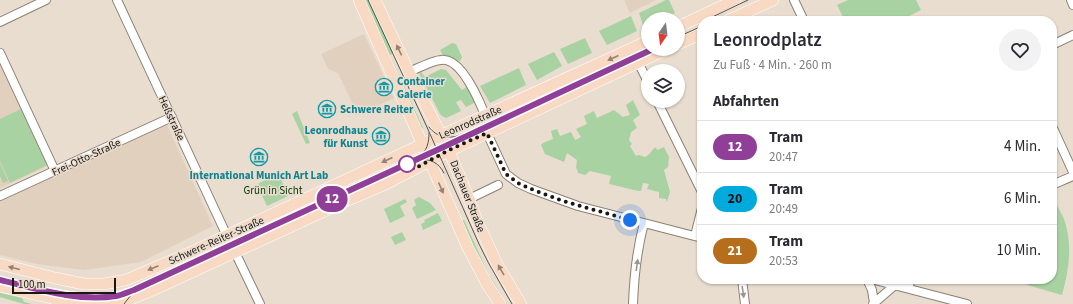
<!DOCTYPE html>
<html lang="de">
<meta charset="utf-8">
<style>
:root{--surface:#fff;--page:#f2f2f3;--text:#2b2b33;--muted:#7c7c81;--line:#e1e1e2}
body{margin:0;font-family:"Source Sans 3",sans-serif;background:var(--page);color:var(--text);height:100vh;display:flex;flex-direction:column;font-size:15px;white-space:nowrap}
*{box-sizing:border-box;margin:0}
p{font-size:13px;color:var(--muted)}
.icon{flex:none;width:22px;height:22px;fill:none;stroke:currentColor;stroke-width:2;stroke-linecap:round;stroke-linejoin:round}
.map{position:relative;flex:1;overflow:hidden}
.details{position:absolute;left:697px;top:16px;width:360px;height:268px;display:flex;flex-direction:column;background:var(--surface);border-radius:16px;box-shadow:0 1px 3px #0004}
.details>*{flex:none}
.badge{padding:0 8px;border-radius:13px;font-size:14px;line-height:26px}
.needle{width:26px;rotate:194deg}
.buttons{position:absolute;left:641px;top:12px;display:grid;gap:8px}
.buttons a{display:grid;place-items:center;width:44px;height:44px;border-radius:50%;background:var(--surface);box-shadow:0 1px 3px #0004;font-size:20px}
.scale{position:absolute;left:12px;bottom:10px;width:104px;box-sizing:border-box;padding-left:4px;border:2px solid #1b1612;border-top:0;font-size:11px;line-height:14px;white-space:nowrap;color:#1b1612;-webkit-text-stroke:3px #e9ddcf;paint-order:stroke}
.you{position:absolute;width:20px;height:20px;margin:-10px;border:3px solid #fff;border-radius:50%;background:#1a73e8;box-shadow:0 0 0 6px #1a73e833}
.map>.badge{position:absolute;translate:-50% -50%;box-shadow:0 0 0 2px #fff}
h2{padding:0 16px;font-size:15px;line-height:36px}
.round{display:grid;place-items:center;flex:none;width:42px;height:42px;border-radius:21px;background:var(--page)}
.head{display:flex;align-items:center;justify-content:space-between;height:68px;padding:0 16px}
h1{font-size:19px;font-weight:600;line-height:30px}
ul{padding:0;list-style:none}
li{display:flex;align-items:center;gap:12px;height:52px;padding:0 16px;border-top:1px solid var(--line)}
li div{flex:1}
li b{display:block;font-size:15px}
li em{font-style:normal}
li .badge{min-width:44px;font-weight:700;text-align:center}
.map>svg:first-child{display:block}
.built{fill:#e2d0be}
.green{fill:#a8d2a1}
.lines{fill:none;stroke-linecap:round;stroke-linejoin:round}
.minor-casing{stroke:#8c8074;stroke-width:10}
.major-casing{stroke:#fff;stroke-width:12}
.minor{stroke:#fff;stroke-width:8}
.major{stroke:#f8dac4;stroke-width:11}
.tram{stroke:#5a534c;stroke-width:1}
.oneway{fill:#958274}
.oneway2{fill:#989694}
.line-casing{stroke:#fff;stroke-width:9}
.line{stroke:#903f98;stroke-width:6}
.walk{stroke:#1b1612;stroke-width:4;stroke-dasharray:0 7.2}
.stop-dot{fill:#fff;stroke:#903f98;stroke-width:2}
.labels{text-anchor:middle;stroke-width:3;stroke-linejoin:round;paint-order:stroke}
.culture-label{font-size:11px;font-weight:bold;fill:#0d838f;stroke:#e9ddcf;text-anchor:start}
.street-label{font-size:11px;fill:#1b1612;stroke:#e9ddcf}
.park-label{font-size:11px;fill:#043400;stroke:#e9ddcf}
</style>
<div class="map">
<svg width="1073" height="304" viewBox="0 0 1073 304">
<rect width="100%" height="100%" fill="#e9ddcf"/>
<path class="built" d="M 624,0 L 656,0 L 630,13 Z
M 364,34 L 394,98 L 358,115 L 338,73 L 328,69 L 321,54 Z
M 0,60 L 48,166 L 0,188 Z
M 163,116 L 213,226 L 141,262 L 85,270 L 37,264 L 0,255 L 0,192 L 40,175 Z"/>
<path class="green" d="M 364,0 L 370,0 L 395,52 L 390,55 L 423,128 L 421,129 Z
M 666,0 L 669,0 L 675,13 L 662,19 L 648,19 L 648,26 L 644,28 L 639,13 Z
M 848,0 L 916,0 L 921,10 L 899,21 L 845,21 L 837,5 Z
M 631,16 L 637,31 L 607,45 L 599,31 Z
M 585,38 L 592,53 L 568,64 L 560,49 Z
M 452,43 L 456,44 L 462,57 L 460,61 L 457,61 L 451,57 L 443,55 L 440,50 Z
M 554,52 L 562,66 L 537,80 L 528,64 Z
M 519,68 L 526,85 L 490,103 L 480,86 Z
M 441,69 L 446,70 L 462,90 L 468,86 L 476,102 L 466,107 L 461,100 L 456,102 L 461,111 L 446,118 L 442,116 L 440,114 L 419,73 L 421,72 L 425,77 Z
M 633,100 L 640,115 L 633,120 L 637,128 L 631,132 L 629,140 L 632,144 L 630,146 L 636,156 L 639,155 L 645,157 C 650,155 651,150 656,147 L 657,150 L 664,147 L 669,157 L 668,167 L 664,170 L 670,192 L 667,202 L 666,199 L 659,198 L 659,192 L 647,189 L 649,184 L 643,183 L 641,191 L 638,191 L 609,184 L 611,176 L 590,171 L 585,175 L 578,173 L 576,167 L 577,160 L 567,153 L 564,162 L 545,154 L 541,145 L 543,143 L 553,139 L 551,131 L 557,129 L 560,136 L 571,132 L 575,140 L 581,137 L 576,129 L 587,124 L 584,116 L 594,111 L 597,118 L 614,110 L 623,117 L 630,115 L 626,105 Z
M 21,109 L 47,165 L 10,183 L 0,161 L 0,119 Z
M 297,111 L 310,143 L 306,144 L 292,114 Z
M 0,163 L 8,181 L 3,183 L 0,176 Z
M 276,175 L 280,177 L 288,196 L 267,206 L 258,187 L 259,183 Z
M 419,197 L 430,203 L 436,210 L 417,219 L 412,208 L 416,205 L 414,200 Z
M 405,199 L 407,202 L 400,206 L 405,216 L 390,223 L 384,209 Z
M 1057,205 C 1059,210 1062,214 1064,219 C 1073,245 1069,270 1062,295 L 1027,285 L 1027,279 L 1052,279 L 1052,225 L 1055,224 L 1052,214 L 1052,208 Z
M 438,213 L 442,221 L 423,230 L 421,224 L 425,222 L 424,220 Z
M 464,220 L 488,273 L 507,304 L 505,304 L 487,274 L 461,221 Z
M 402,232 L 406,240 L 395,245 L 391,237 Z
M 0,293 L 22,298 L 24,302 L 32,304 L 24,304 L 0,297 Z"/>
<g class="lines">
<defs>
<path id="minor" d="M 117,0 L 227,236
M 794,0 L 804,21
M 1071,0 L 1073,5
M 0,22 L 46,0
M 1052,45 L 1073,35
M 0,53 L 55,171
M 638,62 L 648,82
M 409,72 C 416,69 434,60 441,60 C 461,57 479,100 485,115
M 657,101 L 702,192
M 1052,126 L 1073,172
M 487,133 L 506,174 L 518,183 L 531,189 L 578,206 L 702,238
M 1052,185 L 1073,176
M 0,196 L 172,117
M 469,199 L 498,185
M 695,236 L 702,208
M 235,252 L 260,304
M 742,279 L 745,304
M 867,279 L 872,290 L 874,303
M 871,279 L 967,304
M 908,288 L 911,279
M 633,304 C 634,277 637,249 644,223
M 873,304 L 895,285"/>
<path id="major" d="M 359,0 L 468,248 L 487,284 L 500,304
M 375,0 L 409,72 L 449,151 L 469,199 L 477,221 L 498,266 L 521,304
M 727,21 L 773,0
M 678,27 L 735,0
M 678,44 L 702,33
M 0,264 L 55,278 L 84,284 L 104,284 L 126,280 L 196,250 L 440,136 L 648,41
M 0,286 L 64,301 L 101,304 L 131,299 L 155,289 L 346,201 L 386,184 L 449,151 L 667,49"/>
</defs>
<use href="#minor" class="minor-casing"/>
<use href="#major" class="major-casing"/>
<use href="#minor" class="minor"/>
<use href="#major" class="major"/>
<path class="tram" d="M 368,0 L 426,125 L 479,244 L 488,262 L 512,304
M 704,21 L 748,0
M 678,37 L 702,26
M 429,127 C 437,138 449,139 461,135
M 419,157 C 427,151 429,143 429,133
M 419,160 C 430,158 439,163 444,173
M 0,280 C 36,289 79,302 116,296 C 122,295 128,292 134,290 L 519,112 L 653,49
M 124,304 L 135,290"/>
</g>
<defs><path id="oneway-solid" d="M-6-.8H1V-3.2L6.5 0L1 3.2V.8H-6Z"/></defs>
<g class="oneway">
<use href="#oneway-solid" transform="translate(399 50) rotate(-116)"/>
<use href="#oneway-solid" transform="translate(613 58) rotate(155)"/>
<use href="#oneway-solid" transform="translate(387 160) rotate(155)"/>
<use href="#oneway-solid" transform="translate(441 188) rotate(66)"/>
<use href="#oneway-solid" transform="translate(14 268) rotate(-166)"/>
<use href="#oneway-solid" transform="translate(153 268) rotate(157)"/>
<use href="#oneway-solid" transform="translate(501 270) rotate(-120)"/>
</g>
<g class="oneway2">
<use href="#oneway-solid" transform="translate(637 265) rotate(-82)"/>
<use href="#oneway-solid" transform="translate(743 292) rotate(82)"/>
</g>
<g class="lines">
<defs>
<path id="line" d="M 0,280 C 37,289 78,302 116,296 C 122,295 128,292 134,290 L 437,150 L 653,49"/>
</defs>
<use href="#line" class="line-casing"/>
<use href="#line" class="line"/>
<path class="walk" d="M 407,164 L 414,169 L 449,150 L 487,133 L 506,174 L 518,183 L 531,189 L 563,201 L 630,220"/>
</g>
<defs>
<symbol id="museum-ring" viewBox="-11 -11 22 22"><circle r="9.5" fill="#e9ddcf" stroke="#0f9aa8" stroke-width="1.5"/><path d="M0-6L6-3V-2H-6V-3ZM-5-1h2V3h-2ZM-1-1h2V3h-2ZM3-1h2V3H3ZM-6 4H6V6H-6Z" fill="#0f9aa8"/></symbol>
</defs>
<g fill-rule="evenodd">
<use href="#museum-ring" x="374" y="77" width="20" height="20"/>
<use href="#museum-ring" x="317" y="99" width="20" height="20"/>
<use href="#museum-ring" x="371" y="126" width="20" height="20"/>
<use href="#museum-ring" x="249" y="147" width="20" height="20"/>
</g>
<circle class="stop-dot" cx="407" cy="164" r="8"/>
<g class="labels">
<g class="culture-label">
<text x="397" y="85">Container<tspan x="397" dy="13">Galerie</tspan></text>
<text x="340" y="113">Schwere Reiter</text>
<text x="368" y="134" text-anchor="end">Leonrodhaus<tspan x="368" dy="13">für Kunst</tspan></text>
<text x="259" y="179" text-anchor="middle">International Munich Art Lab</text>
</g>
<g class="street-label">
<text transform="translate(172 118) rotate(65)" y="4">Heßstraße</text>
<text transform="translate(470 122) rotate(-24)" y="4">Leonrodstraße</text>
<text transform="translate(86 157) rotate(-25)" y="4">Frei-Otto-Straße</text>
<text transform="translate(468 196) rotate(68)" y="4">Dachauer Straße</text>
<text transform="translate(216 240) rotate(-24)" y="4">Schwere-Reiter-Straße</text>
</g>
<g class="park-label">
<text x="273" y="194">Grün in Sicht</text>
</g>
</g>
</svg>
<div class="buttons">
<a><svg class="needle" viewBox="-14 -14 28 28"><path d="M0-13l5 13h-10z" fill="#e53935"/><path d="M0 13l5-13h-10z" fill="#7c7c81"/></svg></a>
<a><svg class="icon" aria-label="layers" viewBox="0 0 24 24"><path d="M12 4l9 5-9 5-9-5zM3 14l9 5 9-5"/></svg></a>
</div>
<div class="scale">100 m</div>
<div class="you" style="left:630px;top:220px"></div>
<b class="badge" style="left:332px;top:199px;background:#903f98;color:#fff">12</b>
<section class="details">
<div class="head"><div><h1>Leonrodplatz</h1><p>Zu Fuß · 4 Min. · 260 m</p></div><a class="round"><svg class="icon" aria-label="heart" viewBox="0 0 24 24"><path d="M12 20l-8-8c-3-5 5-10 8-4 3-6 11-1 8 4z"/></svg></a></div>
<h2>Abfahrten</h2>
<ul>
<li><span class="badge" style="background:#903f98;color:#fff">12</span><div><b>Tram</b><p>20:47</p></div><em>4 Min.</em></li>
<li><span class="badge" style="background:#00aadc;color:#111">20</span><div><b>Tram</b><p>20:49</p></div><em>6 Min.</em></li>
<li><span class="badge" style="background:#b66e1c;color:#fff">21</span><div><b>Tram</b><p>20:53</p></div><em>10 Min.</em></li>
</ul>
</section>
</div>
